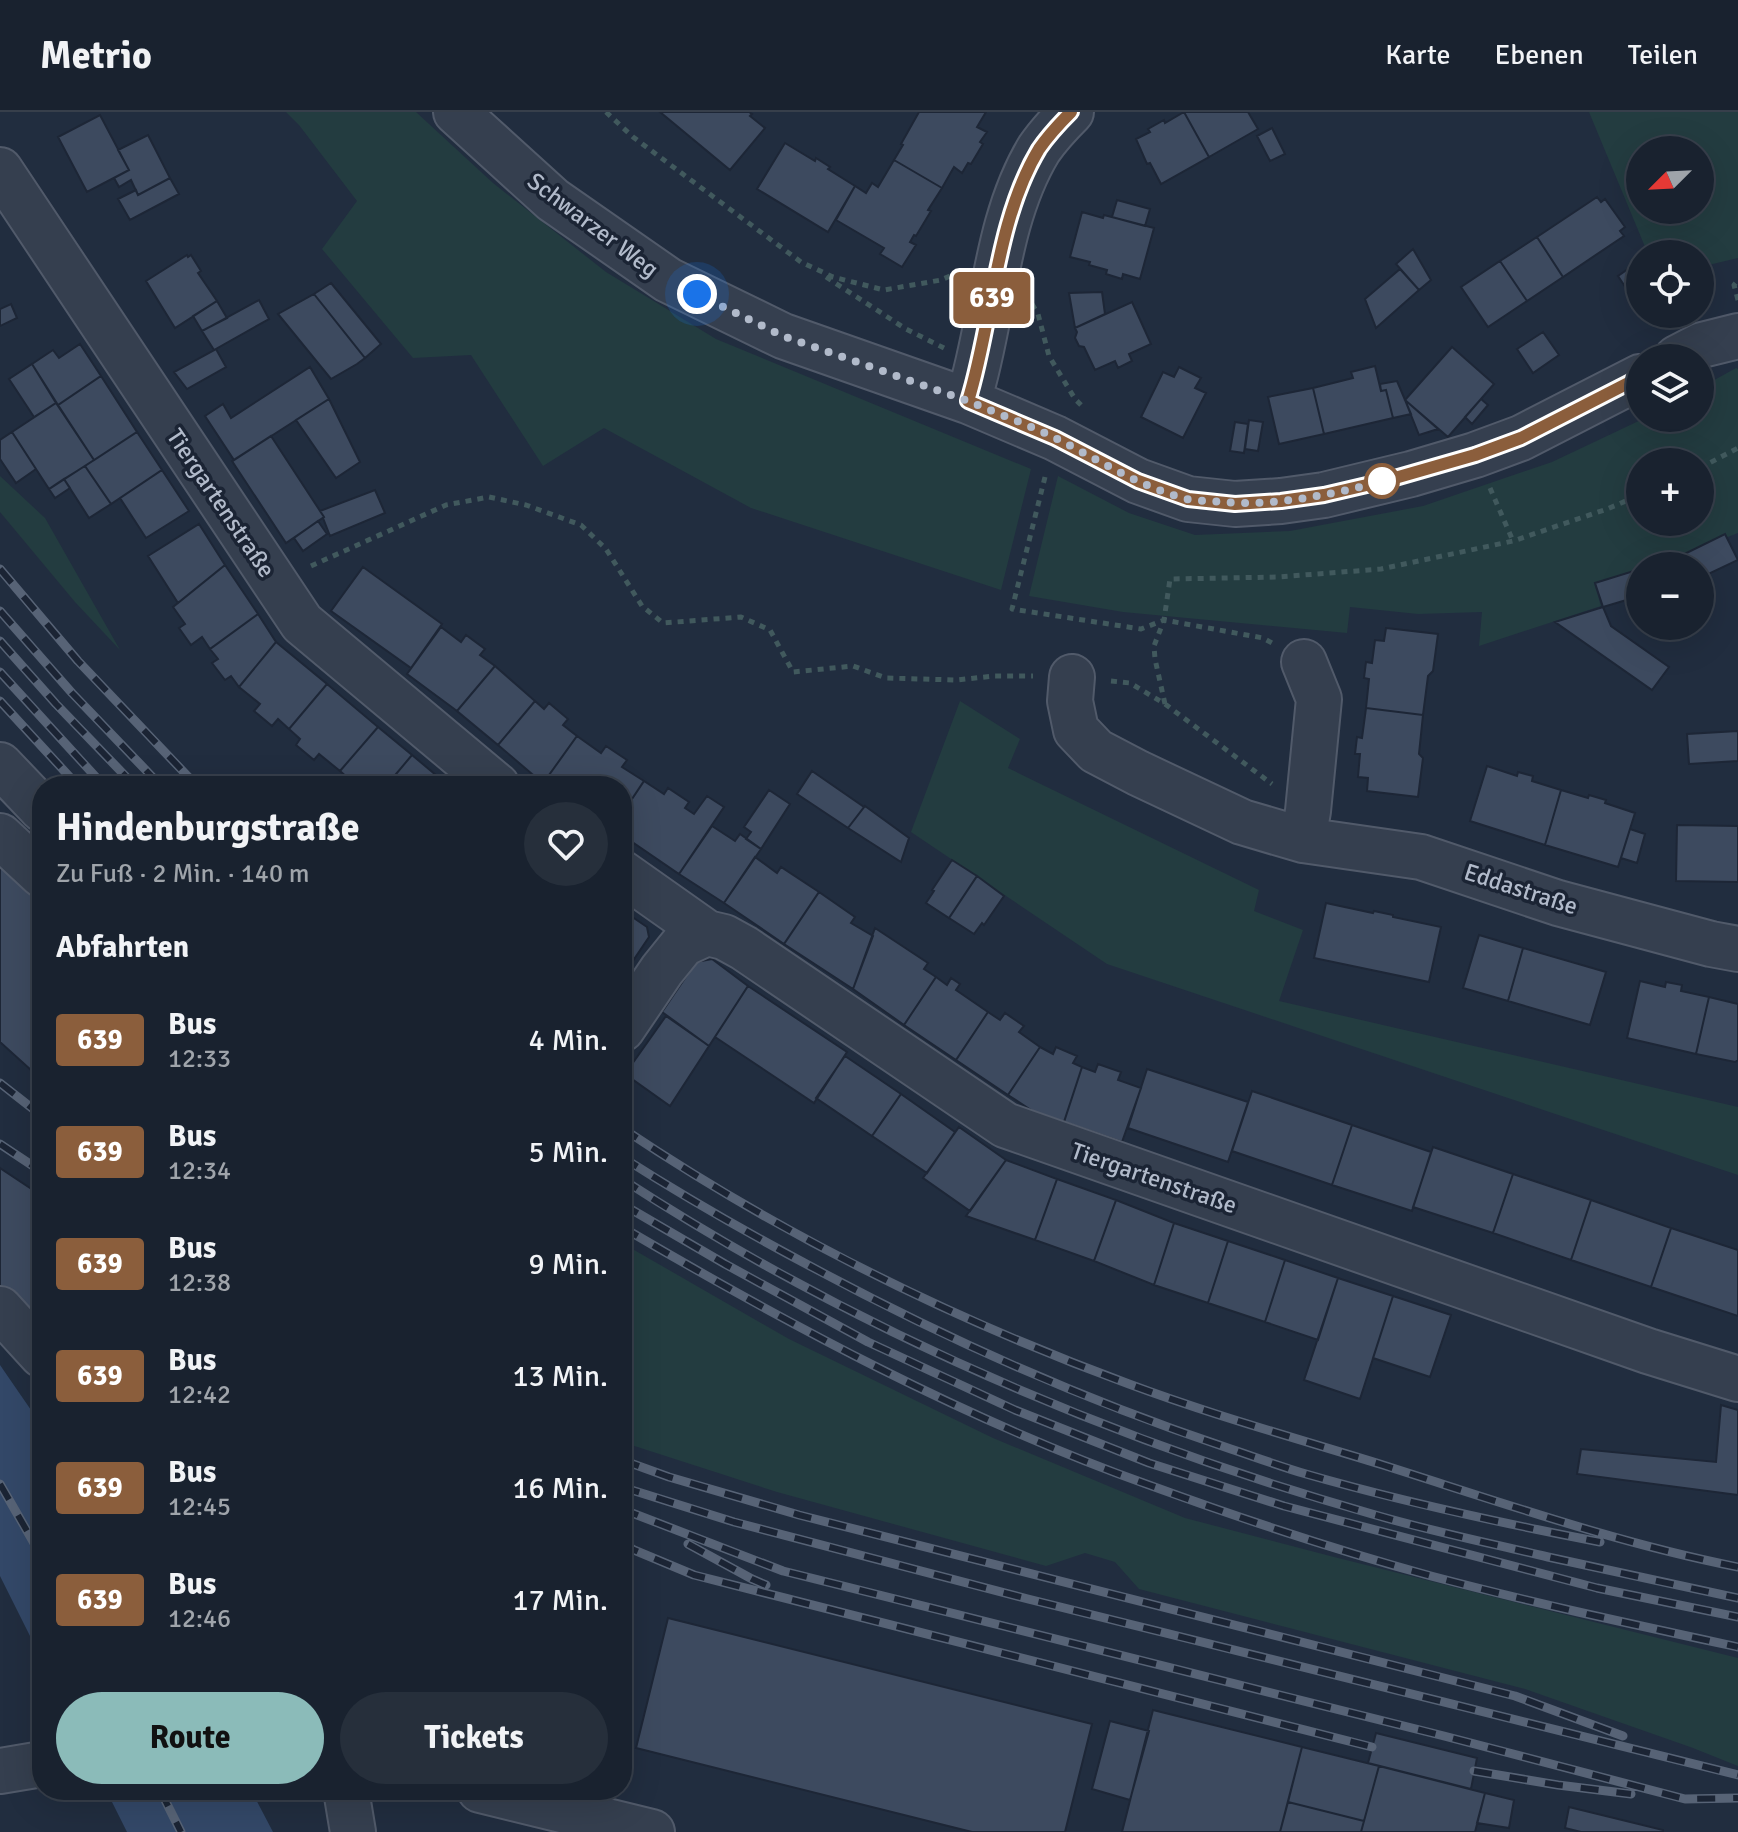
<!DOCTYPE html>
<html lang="de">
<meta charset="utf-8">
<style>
:root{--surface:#19222f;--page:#262f3b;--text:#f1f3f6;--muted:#9fa4aa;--line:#373f4b;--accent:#8bbbb9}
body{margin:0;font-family:Signika,sans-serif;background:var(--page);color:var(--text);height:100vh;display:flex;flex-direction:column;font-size:30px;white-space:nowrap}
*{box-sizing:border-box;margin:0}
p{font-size:26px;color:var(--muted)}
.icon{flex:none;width:44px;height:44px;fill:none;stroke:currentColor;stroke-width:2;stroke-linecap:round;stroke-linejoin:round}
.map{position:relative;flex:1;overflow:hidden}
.side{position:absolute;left:32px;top:664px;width:600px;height:1024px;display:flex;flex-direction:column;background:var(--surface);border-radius:32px;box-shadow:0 8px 32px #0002,0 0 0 2px var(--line)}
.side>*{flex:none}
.badge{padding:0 16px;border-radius:6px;font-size:28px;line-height:52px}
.needle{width:52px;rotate:246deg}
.fabs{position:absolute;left:1626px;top:24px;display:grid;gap:16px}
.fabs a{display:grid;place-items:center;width:88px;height:88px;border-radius:50%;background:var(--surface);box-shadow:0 8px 32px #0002,0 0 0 2px var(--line);font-size:40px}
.you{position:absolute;width:40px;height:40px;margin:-20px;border:6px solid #fff;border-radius:50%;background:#1a73e8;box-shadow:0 0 0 12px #1a73e833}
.map>.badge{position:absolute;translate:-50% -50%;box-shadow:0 0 0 4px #fff}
h2{padding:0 24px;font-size:30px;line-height:72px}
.round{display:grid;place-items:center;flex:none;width:84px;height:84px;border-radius:42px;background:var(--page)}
.overview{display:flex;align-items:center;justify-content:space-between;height:136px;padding:0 24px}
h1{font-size:38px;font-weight:700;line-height:60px}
.button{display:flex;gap:16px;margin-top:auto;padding:16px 24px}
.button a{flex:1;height:92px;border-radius:48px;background:var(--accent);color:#111;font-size:32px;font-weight:700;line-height:92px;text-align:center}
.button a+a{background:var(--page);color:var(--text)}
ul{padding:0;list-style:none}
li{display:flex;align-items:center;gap:24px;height:112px;padding:0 24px}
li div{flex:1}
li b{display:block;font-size:30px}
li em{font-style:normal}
li .badge{min-width:88px;font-weight:700;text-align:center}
header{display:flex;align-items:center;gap:48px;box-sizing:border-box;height:112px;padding:0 40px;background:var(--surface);border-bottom:2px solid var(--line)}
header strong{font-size:38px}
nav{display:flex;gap:44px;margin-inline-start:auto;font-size:28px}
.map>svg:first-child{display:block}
.green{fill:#233c40;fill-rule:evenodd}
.water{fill:#334868}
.building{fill:#3d4a5f;stroke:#1d2636;stroke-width:2}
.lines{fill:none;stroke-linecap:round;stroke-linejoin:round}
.minor-casing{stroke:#515a6a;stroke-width:48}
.path{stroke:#41595d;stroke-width:5;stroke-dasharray:6 6;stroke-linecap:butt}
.minor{stroke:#353f4f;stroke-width:44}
.rail-casing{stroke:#576376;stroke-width:9}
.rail{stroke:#1b2434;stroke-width:6;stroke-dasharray:18;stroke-linecap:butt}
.line-casing{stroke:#fff;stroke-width:18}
.line{stroke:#8b5e3c;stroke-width:12}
.walk{stroke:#b1baca;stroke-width:8;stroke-dasharray:0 14.4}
.stop-dot{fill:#fff;stroke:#8b5e3c;stroke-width:4}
.labels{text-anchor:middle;stroke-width:7;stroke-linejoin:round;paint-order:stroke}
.street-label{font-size:24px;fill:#b1baca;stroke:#1b2434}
</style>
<header>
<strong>Metrio</strong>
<nav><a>Karte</a><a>Ebenen</a><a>Teilen</a></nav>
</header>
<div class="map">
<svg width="1738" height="1720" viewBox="0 0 1738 1720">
<rect width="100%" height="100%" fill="#212d3f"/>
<path class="green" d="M 286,0 L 416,0 L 493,71 L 606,160 L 716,227 L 1031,357 L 1001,478 L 751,396 L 604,316 L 543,354 L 471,243 L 413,246 L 322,137 L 357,89 L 299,13 Z
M 1589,0 L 1738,0 L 1738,146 L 1700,155 L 1700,142 L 1648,142 ZM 1640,38 L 1700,38 L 1700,98 L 1640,98 Z
M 1736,256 L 1738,257 L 1738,421 L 1653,454 L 1640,454 L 1640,457 L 1594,471 L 1601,494 L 1479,534 L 1482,500 L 1418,502 L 1350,495 L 1347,521 L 1123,500 L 1029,484 L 1058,364 L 1129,401 L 1195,423 L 1290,419 L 1423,394 L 1552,350 L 1645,306 L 1700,306 L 1700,276 ZM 1640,350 L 1700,350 L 1700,410 L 1640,410 Z
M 0,364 L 45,406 L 120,538 L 75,490 L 0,400 Z
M 960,589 L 1020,627 L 1008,656 L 1259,778 L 1254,799 L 1303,818 L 1279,889 L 1738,995 L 1738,1063 L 1107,852 L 911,720 Z
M 622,1131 L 789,1227 L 993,1326 L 1185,1406 L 1334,1445 L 1738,1546 L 1738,1654 L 1693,1636 L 1525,1577 L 1139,1477 L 1115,1450 L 1085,1441 L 1046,1454 L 777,1380 L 622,1330 Z"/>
<path class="water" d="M 0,1253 L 42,1314 L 42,1548 L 0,1464 Z
M 106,1678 L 251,1678 L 273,1720 L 127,1720 Z"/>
<path class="building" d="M 660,0 L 749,0 L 752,2 L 750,4 L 765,16 L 730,58 Z
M 919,0 L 986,0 L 977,15 L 987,20 L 980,30 L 983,32 L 971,52 L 968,51 L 962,61 L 954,55 L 942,76 L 894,48 L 903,33 L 901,32 Z
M 1184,0 L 1209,45 L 1161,72 L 1150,51 L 1147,52 L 1136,27 L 1150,20 L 1148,17 L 1164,8 L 1165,11 Z
M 1184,0 L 1248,0 L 1258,17 L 1209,45 Z
M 100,3 L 129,58 L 87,80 L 58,25 Z
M 1272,16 L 1285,42 L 1270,49 L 1257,24 Z
M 148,23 L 170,66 L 138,83 L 131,68 L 119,75 L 114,66 L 129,58 L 118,38 Z
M 785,31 L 815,49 L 816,46 L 830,55 L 828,57 L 855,74 L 828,120 L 757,77 Z
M 894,48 L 942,76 L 928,98 L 931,99 L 916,124 L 914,123 L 910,130 L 916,133 L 902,155 L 880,142 L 884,136 L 836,108 L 855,74 L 866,81 L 872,71 L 878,75 Z
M 170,66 L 179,82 L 130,108 L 118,87 L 136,78 L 138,83 Z
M 1597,85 L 1601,90 L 1605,87 L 1625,115 L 1620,119 L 1624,124 L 1563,165 L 1537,125 Z
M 1117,88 L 1150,97 L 1145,114 L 1112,105 Z
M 1082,100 L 1103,106 L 1104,103 L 1154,116 L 1140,167 L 1123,162 L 1122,167 L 1106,162 L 1107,158 L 1089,153 L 1090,150 L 1070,145 Z
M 1537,125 L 1563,165 L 1527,189 L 1500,149 Z
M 1413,137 L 1431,168 L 1419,178 L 1396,152 Z
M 187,143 L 188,145 L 191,143 L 201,159 L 198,161 L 217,189 L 175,216 L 146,169 Z
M 1500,149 L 1527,189 L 1488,215 L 1461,175 Z
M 1631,155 L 1640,169 L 1640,188 L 1636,191 L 1618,164 Z
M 1400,157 L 1419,178 L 1376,216 L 1365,187 Z
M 331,171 L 381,232 L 365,246 L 314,182 Z
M 1102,180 L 1105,202 L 1075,216 L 1069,181 Z
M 314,182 L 365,246 L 357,252 L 331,267 L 278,202 Z
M 259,188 L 269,207 L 214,238 L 202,219 Z
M 217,189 L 227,206 L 202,219 L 193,204 Z
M 1132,190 L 1151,232 L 1129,242 L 1132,249 L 1118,256 L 1115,249 L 1095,258 L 1084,235 L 1079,234 L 1075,226 L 1077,220 L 1075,216 Z
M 11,192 L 17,206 L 0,214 L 0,197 Z
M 1543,220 L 1559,243 L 1533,261 L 1517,237 Z
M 80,232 L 101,264 L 58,293 L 32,252 L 53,238 L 59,246 Z
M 1452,235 L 1494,272 L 1448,325 L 1405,288 Z
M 216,237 L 226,255 L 187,277 L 174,260 Z
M 32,252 L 56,291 L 34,305 L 9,267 Z
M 1375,254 L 1381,279 L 1386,278 L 1393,306 L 1324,322 L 1313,276 L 1353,266 L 1351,260 Z
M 310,255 L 329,287 L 234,348 L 205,304 L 223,292 L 231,306 Z
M 1179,255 L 1201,266 L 1195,276 L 1206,281 L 1183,326 L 1141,305 L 1163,260 L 1174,265 Z
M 101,264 L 137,320 L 94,348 L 58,293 Z
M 1397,269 L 1411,302 L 1393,306 L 1386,278 L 1381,279 L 1380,272 Z
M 1313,276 L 1324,322 L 1279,332 L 1268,285 Z
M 329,287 L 360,350 L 336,366 L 296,308 Z
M 1481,287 L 1488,293 L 1472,312 L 1465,305 Z
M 1405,288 L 1438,317 L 1419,323 Z
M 56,291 L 94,348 L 49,377 L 12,320 Z
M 1249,308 L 1263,310 L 1258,339 L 1245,337 Z
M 1235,310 L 1248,312 L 1244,341 L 1230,339 Z
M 12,320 L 36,357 L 16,371 L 0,347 L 0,328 Z
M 137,320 L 162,358 L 111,392 L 85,354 Z
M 271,324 L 324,405 L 286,431 L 232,349 Z
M 85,354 L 111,392 L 89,406 L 64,367 Z
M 162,358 L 189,399 L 146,426 L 120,386 Z
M 64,367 L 70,376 L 55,386 L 49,377 Z
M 375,378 L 385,401 L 330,424 L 323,406 L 324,405 L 320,399 Z
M 318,409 L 327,422 L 303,439 L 294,426 Z
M 199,412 L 225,453 L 178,491 L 148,444 Z
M 1725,422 L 1738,448 L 1700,466 L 1700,454 L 1660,454 Z
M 225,453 L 258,502 L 210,537 L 202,525 L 191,533 L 179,516 L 185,512 L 173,495 Z
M 363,455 L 442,512 L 411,556 L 331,499 Z
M 1640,457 L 1640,484 L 1603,495 L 1595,471 Z
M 1603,495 L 1611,514 L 1669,555 L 1652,578 L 1555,510 Z
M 258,502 L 276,530 L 239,575 L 231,564 L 225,568 L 212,551 L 218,547 L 210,537 Z
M 441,515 L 461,530 L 466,523 L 485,537 L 480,543 L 495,554 L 457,599 L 407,562 Z
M 1386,516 L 1438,522 L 1433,559 L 1428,564 L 1423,603 L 1366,596 L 1369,567 L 1364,566 L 1366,550 L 1372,551 L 1375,528 L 1384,529 Z
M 276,530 L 327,572 L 289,617 L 278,607 L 272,614 L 254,599 L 260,592 L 239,575 Z
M 495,554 L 535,589 L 498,633 L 457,599 Z
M 327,572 L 378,615 L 340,659 L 319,642 L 314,648 L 296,633 L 300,627 L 289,617 Z
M 535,589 L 544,597 L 549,591 L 568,607 L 563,613 L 577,624 L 544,670 L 532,662 L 498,633 Z
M 1366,596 L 1423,603 L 1419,642 L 1423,646 L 1418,685 L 1367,679 L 1368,666 L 1358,665 L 1360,642 L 1355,642 L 1357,625 L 1362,626 Z
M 378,615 L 412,643 L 386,674 L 357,674 L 340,659 Z
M 1738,619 L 1738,649 L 1689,652 L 1687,622 Z
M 577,624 L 601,641 L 606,634 L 627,648 L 622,655 L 644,669 L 622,702 L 622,674 L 550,674 L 544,670 Z
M 412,643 L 449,674 L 386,674 Z
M 1487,654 L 1517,664 L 1518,660 L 1533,664 L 1532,669 L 1561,678 L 1545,733 L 1470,709 Z
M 812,659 L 864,695 L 848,716 L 797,682 Z
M 644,669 L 664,682 L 668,676 L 689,690 L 685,696 L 694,702 L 707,684 L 724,695 L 679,762 L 622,723 L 622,702 Z
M 769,678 L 790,692 L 761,737 L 746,727 L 751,720 L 744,715 Z
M 1561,678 L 1588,686 L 1589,683 L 1606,688 L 1605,691 L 1635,701 L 1618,755 L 1545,733 Z
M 865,694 L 909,726 L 901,750 L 848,716 Z
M 1677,713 L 1738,714 L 1738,770 L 1676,769 Z
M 712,714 L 735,729 L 740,722 L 761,737 L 724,791 L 679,762 Z
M 1630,717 L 1645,722 L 1637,751 L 1621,746 Z
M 755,745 L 777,761 L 781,755 L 819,780 L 784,832 L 724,791 Z
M 952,748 L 977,764 L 949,806 L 926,791 L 934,779 L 932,778 Z
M 3,750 L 42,786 L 42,968 L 0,930 L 0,754 Z
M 977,764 L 1004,784 L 984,813 L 982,811 L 974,822 L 949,806 Z
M 819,780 L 855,805 L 851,811 L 873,824 L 853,877 L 784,832 Z
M 1326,791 L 1373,801 L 1374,799 L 1393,803 L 1393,805 L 1441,815 L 1429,870 L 1314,846 Z
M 622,798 L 647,815 L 649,825 L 622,865 Z
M 875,816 L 928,851 L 924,857 L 936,865 L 904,913 L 853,877 Z
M 1479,823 L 1523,836 L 1508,889 L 1463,876 Z
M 1523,836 L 1606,860 L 1590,913 L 1508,889 Z
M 712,847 L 748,874 L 709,934 L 662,900 L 696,850 Z
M 936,865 L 947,873 L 951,866 L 960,872 L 956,878 L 988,900 L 956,948 L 904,913 Z
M 1640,869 L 1665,875 L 1666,870 L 1682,873 L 1681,879 L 1709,885 L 1696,942 L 1627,926 Z
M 748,874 L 847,940 L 814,991 L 715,925 Z
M 1709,885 L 1738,892 L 1738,948 L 1735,950 L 1696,942 Z
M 988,900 L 1000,908 L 1005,901 L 1024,914 L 1019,920 L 1040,935 L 1008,983 L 956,948 Z
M 666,904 L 709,934 L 670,994 L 625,962 Z
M 1040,935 L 1053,942 L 1056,935 L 1077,944 L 1073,951 L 1082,955 L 1064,1010 L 1034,1000 L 1008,983 Z
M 845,944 L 901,982 L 872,1024 L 816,986 Z
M 1098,952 L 1121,960 L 1118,968 L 1141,976 L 1122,1030 L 1064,1010 L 1082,955 L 1095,960 Z
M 1147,957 L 1248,990 L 1228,1050 L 1128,1016 Z
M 1252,979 L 1352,1013 L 1332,1073 L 1232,1039 Z
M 901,982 L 955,1020 L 927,1061 L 872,1024 Z
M 1352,1013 L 1431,1040 L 1412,1099 L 1332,1073 Z
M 959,1015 L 1006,1048 L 970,1099 L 923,1066 Z
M 1433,1035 L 1513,1062 L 1493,1121 L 1413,1095 Z
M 1006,1048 L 1057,1067 L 1035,1128 L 966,1104 Z
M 0,1056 L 42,1084 L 42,1208 L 0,1179 Z
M 1513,1062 L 1591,1088 L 1571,1148 L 1493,1121 Z
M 1057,1067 L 1116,1088 L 1094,1149 L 1035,1128 Z
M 1116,1088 L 1174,1111 L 1154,1173 L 1094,1149 Z
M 1591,1088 L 1671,1116 L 1651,1175 L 1571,1148 Z
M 1174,1111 L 1228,1129 L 1208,1191 L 1154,1173 Z
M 1671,1116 L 1738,1138 L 1738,1204 L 1651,1175 Z
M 1228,1129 L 1285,1148 L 1265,1210 L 1208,1191 Z
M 1285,1148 L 1338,1166 L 1318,1228 L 1265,1210 Z
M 1338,1166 L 1393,1184 L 1360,1287 L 1304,1268 Z
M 1393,1184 L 1451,1203 L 1430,1265 L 1373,1246 Z
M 1721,1293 L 1738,1298 L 1738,1383 L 1577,1362 L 1581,1337 L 1716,1350 Z
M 668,1506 L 1092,1612 L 1065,1720 L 972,1720 L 636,1636 Z
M 1153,1598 L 1302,1635 L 1280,1720 L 1122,1720 Z
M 1110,1609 L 1149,1619 L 1130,1688 L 1092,1677 Z
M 1376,1621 L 1477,1646 L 1471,1677 L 1368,1651 Z
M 1302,1635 L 1379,1654 L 1364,1709 L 1288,1690 Z
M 1379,1654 L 1485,1681 L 1475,1720 L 1361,1720 Z
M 1485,1681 L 1514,1688 L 1509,1716 L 1477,1711 Z
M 1288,1690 L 1364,1709 L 1361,1720 L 1280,1720 Z
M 1569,1695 L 1663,1718 L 1663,1720 L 1581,1720 L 1565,1716 Z"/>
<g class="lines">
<defs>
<path id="minor" d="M 456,0 L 553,88 L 668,168 L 783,224 L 968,289 L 1055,326 L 1138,369 L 1188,387 L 1235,392 L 1281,389 L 1324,383 L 1411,362 L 1475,343 L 1521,326 L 1640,265
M 0,58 L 302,511 L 497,674
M 1677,246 L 1702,233 L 1738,224
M 968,289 C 994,208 994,111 1039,37 C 1048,24 1060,11 1071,0
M 1072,565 L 1070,589 L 1076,618 L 1096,639 L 1138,661 L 1242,710 L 1303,728 L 1421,745 L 1558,791 L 1711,832 L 1738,837
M 0,653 L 42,697
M 0,724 L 42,763
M 1303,728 L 1308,699 L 1319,587 L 1304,550
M 622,761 L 707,821 L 724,825 L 744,836 L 1005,1013 L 1648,1239 L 1738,1267
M 622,917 L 662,858 L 683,832 L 707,821
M 0,1197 L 42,1243
M 0,1659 L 42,1652
M 346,1678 L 353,1720
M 480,1678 L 652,1720"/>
</defs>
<use href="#minor" class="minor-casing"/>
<path class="path" d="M 606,0 L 633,25 L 801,150 L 833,165 L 884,178 L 941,168 L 959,160
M 826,165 L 906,217 L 944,236
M 1738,188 L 1734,173 L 1738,168
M 1032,192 L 1038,202 L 1049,244 L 1075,287 L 1081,293
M 1700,356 L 1738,336
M 1045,365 L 1012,497 L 1141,517 L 1164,508 L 1263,526 L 1272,531
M 1490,376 L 1513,429
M 311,454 L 446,393 L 489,385 L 526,393 L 581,413 L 606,437 L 642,494 L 663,511 L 741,505 L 770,518 L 793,560 L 853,554 L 886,566 L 957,568 L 994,564 L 1033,564
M 1111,569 L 1130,571 L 1165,592 L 1155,547 L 1154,534 L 1164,508 L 1170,467 L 1278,465 L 1381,457 L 1513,429 L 1607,397 L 1640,383
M 1165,592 L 1272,672"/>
<use href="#minor" class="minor"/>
<defs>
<path id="rail" d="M 0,457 L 78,549 L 197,674
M 0,499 L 72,581 L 161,674
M 0,529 L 56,592 L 135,674
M 0,560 L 104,674
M 0,589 L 78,674
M 0,971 L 42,1004
M 622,1016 C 780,1122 952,1207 1129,1272 C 1212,1303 1299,1327 1383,1353 C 1500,1390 1617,1431 1738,1455
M 0,1032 L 42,1060
M 622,1045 C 683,1084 746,1120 810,1154 C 944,1226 1081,1287 1225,1335 C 1252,1344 1279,1354 1306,1362 C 1403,1390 1501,1411 1600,1430
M 622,1067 C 852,1216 1108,1327 1372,1402 C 1430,1419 1489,1431 1548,1445 C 1612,1459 1675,1473 1738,1486
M 622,1092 L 725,1152 L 868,1230 L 1015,1298 L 1149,1351 L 1284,1394 L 1597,1476 L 1738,1505
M 622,1115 C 791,1214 964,1307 1149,1373 C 1242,1407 1336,1438 1431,1464 C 1533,1491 1636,1513 1738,1535
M 622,1348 L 669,1365 L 799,1403 L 1515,1584 L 1623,1624
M 0,1372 L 42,1445
M 622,1375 L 734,1410 L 1028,1487 L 1738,1663
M 622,1395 L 632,1401 L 783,1459 L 1444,1624 L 1685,1687 L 1738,1686
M 622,1431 L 634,1438 L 694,1463 L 1372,1635
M 688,1432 L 752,1467 L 766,1473
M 1474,1659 L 1558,1673 L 1631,1682
M 160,1678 L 181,1720"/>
</defs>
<use href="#rail" class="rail-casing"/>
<use href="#rail" class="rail"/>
</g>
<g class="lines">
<defs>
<path id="line" d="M 1071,0 C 1060,11 1048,24 1039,37 C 995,110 993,209 968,289 L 1055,326 L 1138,369 L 1188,387 L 1235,392 L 1281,389 L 1324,383 L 1388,368 L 1475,343 L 1521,326 L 1640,265"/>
</defs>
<use href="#line" class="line-casing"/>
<use href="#line" class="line"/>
<path class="walk" d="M 697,182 L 783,224 L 968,289 C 998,302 1030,313 1059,328 C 1101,349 1142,376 1187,387 C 1195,389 1204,389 1212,389 C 1271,396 1330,383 1388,368 L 1382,369"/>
</g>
<circle class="stop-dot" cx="1382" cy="369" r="16"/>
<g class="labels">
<g class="street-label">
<text transform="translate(593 113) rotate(37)" y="8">Schwarzer Weg</text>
<text transform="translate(221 391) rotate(56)" y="8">Tiergartenstraße</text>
<text transform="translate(1521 777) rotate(18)" y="8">Eddastraße</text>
<text transform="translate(1154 1066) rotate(19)" y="8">Tiergartenstraße</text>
</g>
</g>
</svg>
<div class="fabs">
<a><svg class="needle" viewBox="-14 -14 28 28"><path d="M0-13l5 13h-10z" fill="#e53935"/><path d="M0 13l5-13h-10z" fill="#9fa4aa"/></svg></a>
<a><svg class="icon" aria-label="locate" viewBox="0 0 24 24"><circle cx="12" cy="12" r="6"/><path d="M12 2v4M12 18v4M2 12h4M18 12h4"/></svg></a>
<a><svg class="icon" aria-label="layers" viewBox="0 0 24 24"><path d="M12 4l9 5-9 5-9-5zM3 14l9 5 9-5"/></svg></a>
<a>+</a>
<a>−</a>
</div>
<div class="you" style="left:697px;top:182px"></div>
<b class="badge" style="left:992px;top:186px;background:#8b5e3c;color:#fff">639</b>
<section class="side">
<div class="overview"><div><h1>Hindenburgstraße</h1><p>Zu Fuß · 2 Min. · 140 m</p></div><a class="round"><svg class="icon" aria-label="heart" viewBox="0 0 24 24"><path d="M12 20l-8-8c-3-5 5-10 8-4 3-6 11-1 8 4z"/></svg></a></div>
<h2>Abfahrten</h2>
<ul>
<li><span class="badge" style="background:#8b5e3c;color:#fff">639</span><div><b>Bus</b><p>12:33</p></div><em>4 Min.</em></li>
<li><span class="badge" style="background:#8b5e3c;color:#fff">639</span><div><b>Bus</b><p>12:34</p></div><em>5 Min.</em></li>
<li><span class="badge" style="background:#8b5e3c;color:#fff">639</span><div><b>Bus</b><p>12:38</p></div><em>9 Min.</em></li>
<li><span class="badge" style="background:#8b5e3c;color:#fff">639</span><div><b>Bus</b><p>12:42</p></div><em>13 Min.</em></li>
<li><span class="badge" style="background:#8b5e3c;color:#fff">639</span><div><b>Bus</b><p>12:45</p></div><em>16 Min.</em></li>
<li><span class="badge" style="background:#8b5e3c;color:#fff">639</span><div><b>Bus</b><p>12:46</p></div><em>17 Min.</em></li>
</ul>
<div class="button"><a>Route</a><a>Tickets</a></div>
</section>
</div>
